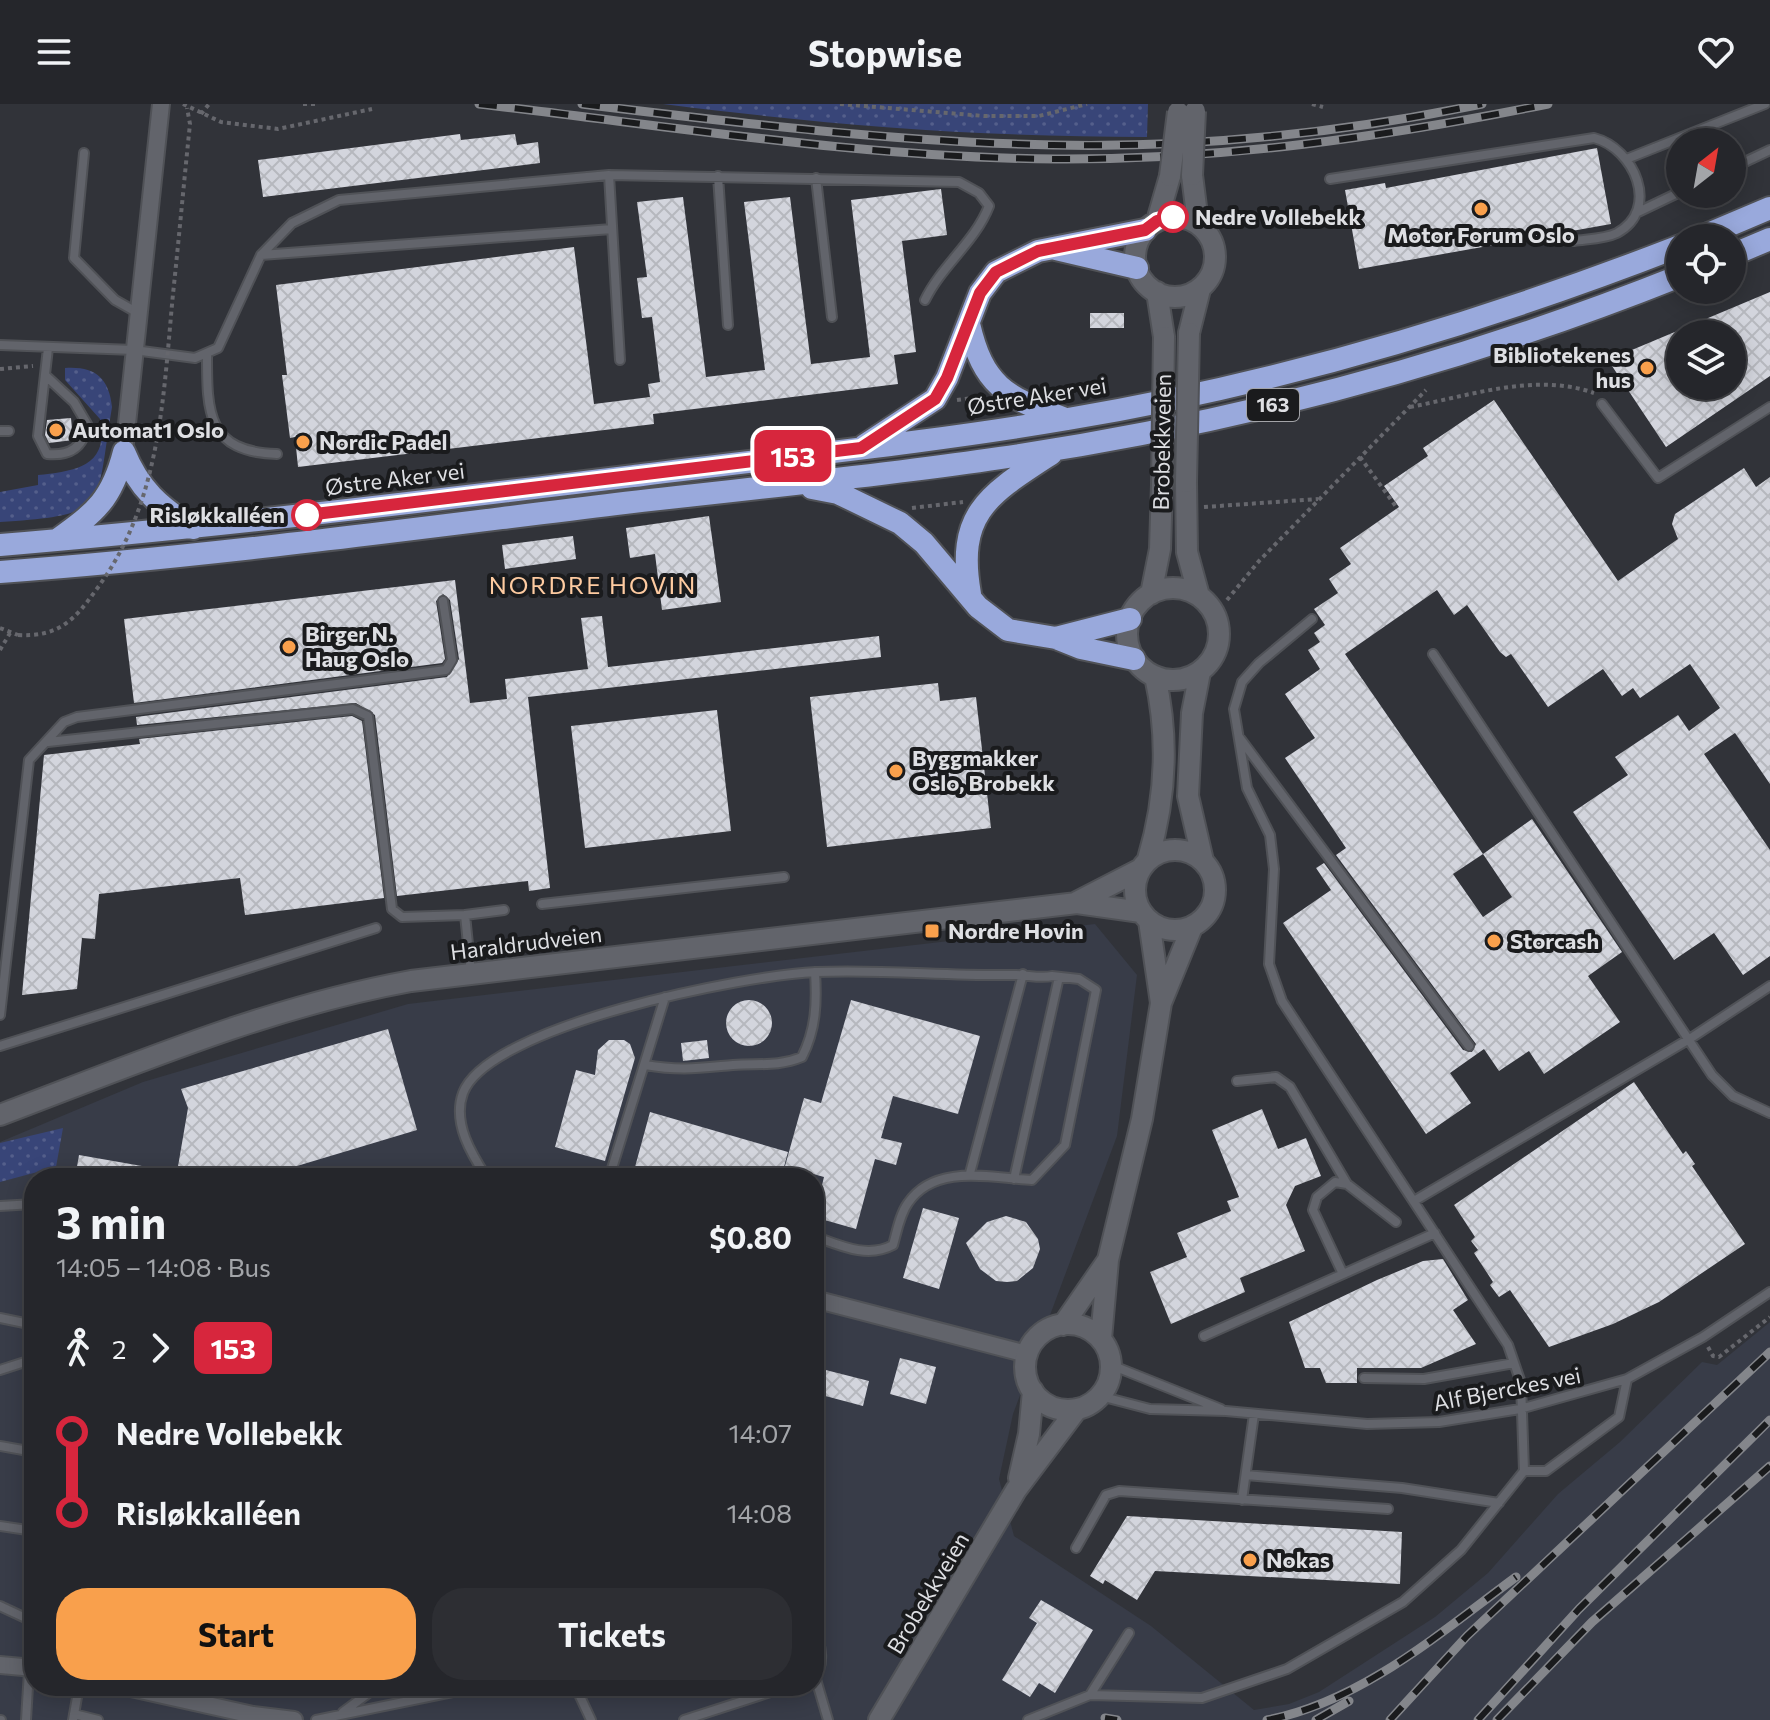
<!DOCTYPE html>
<meta charset="utf-8">
<style>
:root{--surface:#25262b;--page:#2d2e33;--text:#f1f3f6;--muted:#a3a5a9;--line:#424347;--accent:#f9a04c}
body{margin:0;font-family:Commissioner,sans-serif;background:var(--page);color:var(--text);height:100vh;display:flex;flex-direction:column;font-size:30px;white-space:nowrap}
*{box-sizing:border-box;margin:0}
p{font-size:26px;color:var(--muted)}
.icon{flex:none;width:44px;height:44px;fill:none;stroke:currentColor;stroke-width:2;stroke-linecap:round;stroke-linejoin:round}
.map{position:relative;flex:1;overflow:hidden}
.panel{position:absolute;left:24px;top:1064px;width:800px;height:528px;display:flex;flex-direction:column;background:var(--surface);border-radius:32px;box-shadow:0 4px 20px #0003,0 0 0 2px var(--line)}
.panel>*{flex:none}
.badge{padding:0 16px;border-radius:12px;font-size:28px;line-height:52px}
.needle{width:52px;rotate:31deg}
.buttons{position:absolute;left:1666px;top:24px;display:grid;gap:16px}
.buttons a{display:grid;place-items:center;width:80px;height:80px;border-radius:50%;background:var(--surface);box-shadow:0 4px 20px #0003,0 0 0 2px var(--line);font-size:40px}
.map>.badge{position:absolute;translate:-50% -50%;box-shadow:0 0 0 4px #fff}
.legs{display:flex;align-items:center;gap:12px;height:88px;padding:0 32px;font-size:26px}
.legs p{margin-inline-start:auto}
.overview{display:flex;align-items:center;justify-content:space-between;height:136px;padding:0 32px}
h1{font-size:44px;font-weight:700;line-height:60px}
.primary-button{display:flex;gap:16px;margin-top:auto;padding:16px 32px}
.primary-button a{flex:1;height:92px;border-radius:32px;background:var(--accent);color:#111;font-size:32px;font-weight:700;line-height:92px;text-align:center}
.primary-button a+a{background:var(--page);color:var(--text)}
ul{padding:0 32px;list-style:none}
li{display:flex;align-items:center;gap:28px;height:80px;font-size:30px}
li i{display:grid;place-items:center;width:12px;height:100%;margin:0 10px;background:currentColor}
li i::after{content:'';width:20px;height:20px;margin:-10px;border:6px solid;border-radius:50%;background:var(--surface)}
li p{margin-inline-start:auto}
li:first-child i{background:linear-gradient(#0000 50%,currentColor 0)}
li:last-child i{background:linear-gradient(currentColor 50%,#0000 0)}
header{display:flex;justify-content:space-between;align-items:center;height:104px;padding:0 32px;background:var(--surface);font-size:36px;font-weight:700}
.map>svg:first-child{display:block}
.built{fill:#383c48;fill-rule:evenodd}
.grass{fill:url(#grass-dots)}
.building{fill:url(#building-cross-hatch);fill-rule:evenodd}
.lines{fill:none;stroke-linecap:round;stroke-linejoin:round}
.service-casing{stroke:#505257;stroke-width:12}
.minor-casing{stroke:#505257;stroke-width:20}
.tertiary-casing{stroke:#505257;stroke-width:24}
.trunk-casing{stroke:#505257;stroke-width:26}
.path{stroke:#66676d;stroke-width:4;stroke-dasharray:4 4;stroke-linecap:butt}
.service{stroke:#62646b;stroke-width:8}
.minor{stroke:#62646b;stroke-width:16}
.tertiary{stroke:#62646b;stroke-width:20}
.trunk{stroke:#99a9dc;stroke-width:22}
.rail-casing{stroke:#84868b;stroke-width:9}
.rail{stroke:#1a1b1d;stroke-width:6;stroke-dasharray:18;stroke-linecap:butt}
.tertiary-bridge-casing{stroke:#505257;stroke-width:24;stroke-linecap:butt}
.path-bridge{stroke:#66676d;stroke-width:4;stroke-dasharray:4 4;stroke-linecap:butt}
.tertiary-bridge{stroke:#62646b;stroke-width:20}
.line-1-casing{stroke:#fff;stroke-width:18}
.line-1{stroke:#d7263d;stroke-width:12}
.poi-dot{fill:#f9a04c;stroke:#1a1b1d;stroke-width:3}
.stop-1-dot{fill:#fff;stroke:#d7263d;stroke-width:4}
.labels{text-anchor:middle;stroke-width:8;stroke-linejoin:round;paint-order:stroke}
.shield{fill:#1a1b1d;stroke:#a3a4a8;stroke-width:2}
.shield-label{font-size:20px;font-weight:bold;fill:#dedfe3}
.stop-label{font-size:22px;font-weight:bold;fill:#dedfe3;stroke:#1a1b1d;text-anchor:start}
.poi-label{font-size:22px;font-weight:bold;fill:#dedfe3;stroke:#1a1b1d;text-anchor:start}
.street-label{font-size:22px;fill:#dedfe3;stroke:#1a1b1d}
.neighbourhood-label{font-size:24px;letter-spacing:2px;fill:#fecba1;stroke:#1a1b1d}
</style>
<header><svg class="icon" aria-label="menu" viewBox="0 0 24 24"><path d="M4 6h16M4 12h16M4 18h16"/></svg>Stopwise<svg class="icon" aria-label="heart" viewBox="0 0 24 24"><path d="M12 20l-8-8c-3-5 5-10 8-4 3-6 11-1 8 4z"/></svg></header>
<div class="map">
<svg width="1770" height="1616" viewBox="0 0 1770 1616">
<defs>
<pattern id="grass-dots" width="8" height="8" patternUnits="userSpaceOnUse" patternTransform="scale(2)"><rect width="8" height="8" fill="#384578"/><path d="M2 2h.1M6 6h.1" fill="none" stroke="#545f8b" stroke-width="1.8" stroke-linecap="round"/></pattern>
<pattern id="building-cross-hatch" width="8" height="8" patternUnits="userSpaceOnUse" patternTransform="scale(2)"><rect width="8" height="8" fill="#d3d5dd"/><path d="M0 0l8 8M0 8l8-8" fill="none" stroke="#b6b8be"/></pattern>
</defs>
<rect width="100%" height="100%" fill="#313339"/>
<path class="built" d="M 1095,820 L 1137,871 L 1117,1032 L 1013,1310 L 999,1375 L 1014,1432 L 1151,1522 L 1254,1606 L 1289,1600 L 1319,1588 L 1435,1513 L 1488,1469 L 1558,1390 L 1620,1338 L 1702,1258 L 1717,1261 L 1770,1218 L 1770,1616 L 0,1616 L 0,1038 L 143,978 L 408,900 ZM 34,1074 L 814,1074 L 814,1582 L 34,1582 Z"/>
<path class="grass" d="M 663,0 L 1148,0 L 1147,33 C 980,33 828,21 663,0 Z
M 65,264 C 94,262 109,273 112,303 C 95,404 111,411 0,418 L 0,388 L 38,381 L 38,371 C 74,367 110,363 100,315 L 65,276 Z
M 63,1024 L 56,1063 L 0,1078 L 0,1039 Z"/>
<path class="building" d="M 460,30 L 461,36 L 515,30 L 517,41 L 538,38 L 540,59 L 263,93 L 258,56 Z
M 1597,44 L 1611,120 L 1359,165 L 1345,86 L 1385,79 L 1386,84 Z
M 941,85 L 947,131 L 902,137 L 916,248 L 894,251 L 898,280 L 653,310 L 654,320 L 298,363 L 295,333 L 290,334 L 282,271 L 287,271 L 276,181 L 574,143 L 594,300 L 650,293 L 648,280 L 660,278 L 652,213 L 642,214 L 637,174 L 647,173 L 637,98 L 683,93 L 706,273 L 765,266 L 744,98 L 790,93 L 811,260 L 870,253 L 851,96 Z
M 1770,188 L 1770,272 L 1666,343 L 1608,256 ZM 1680,230 L 1732,230 L 1732,282 L 1680,282 Z
M 1090,209 L 1124,209 L 1124,224 L 1090,224 Z
M 1494,296 L 1618,477 L 1678,435 L 1672,420 L 1675,410 L 1744,364 L 1756,383 L 1770,373 L 1770,680 L 1735,629 L 1704,650 L 1770,746 L 1770,852 L 1743,871 L 1714,829 L 1674,856 L 1573,708 L 1628,671 L 1615,653 L 1678,611 L 1689,627 L 1720,604 L 1690,560 L 1640,594 L 1633,584 L 1622,592 L 1603,565 L 1548,603 L 1511,550 L 1506,553 L 1500,548 L 1467,501 L 1454,511 L 1437,486 L 1345,550 L 1483,750 L 1532,715 L 1622,848 L 1588,872 L 1620,918 L 1544,970 L 1529,947 L 1499,967 L 1484,945 L 1450,969 L 1471,999 L 1426,1030 L 1283,819 L 1331,786 L 1316,764 L 1324,759 L 1463,946 L 1472,948 L 1476,940 L 1336,751 L 1346,744 L 1285,654 L 1315,634 L 1285,590 L 1320,565 L 1308,546 L 1320,538 L 1314,529 L 1325,521 L 1314,505 L 1338,489 L 1329,475 L 1351,460 L 1340,444 L 1399,403 L 1384,382 L 1428,352 L 1423,344 ZM 1483,750 L 1512,793 L 1483,813 L 1453,770 Z
M 71,314 L 73,336 L 49,339 L 45,331 L 47,316 Z
M 709,412 L 721,498 L 662,506 L 655,450 L 630,454 L 626,424 Z
M 573,432 L 576,455 L 505,465 L 502,441 Z
M 455,476 L 470,599 L 507,595 L 505,575 L 588,565 L 581,514 L 602,512 L 608,563 L 879,532 L 881,553 L 528,593 L 550,784 L 529,787 L 528,777 L 397,792 L 375,611 L 356,599 L 137,621 L 136,613 L 447,573 L 459,555 L 450,496 L 443,490 L 436,497 L 445,555 L 442,559 L 134,599 L 124,515 Z
M 938,579 L 940,597 L 976,593 L 991,724 L 827,743 L 810,593 Z
M 717,606 L 731,727 L 585,744 L 571,622 Z
M 352,612 L 362,617 L 384,794 L 245,811 L 240,774 L 99,790 L 95,835 L 82,834 L 77,885 L 22,891 L 44,651 L 140,640 L 139,635 Z
M 851,896 L 980,932 L 958,1010 L 893,992 L 881,1034 L 902,1039 L 896,1061 L 875,1055 L 856,1125 L 814,1113 L 824,1073 L 785,1062 L 804,994 L 821,999 Z
M726 919a23 23 0 1 1 46 0a23 23 0 1 1-46 0Z
M 388,925 L 417,1026 L 297,1062 L 294,1074 L 176,1074 L 188,1004 L 181,985 Z
M 609,936 L 624,936 L 630,940 L 635,954 L 605,1057 L 555,1043 L 576,966 L 595,971 L 598,946 Z
M 707,936 L 709,954 L 683,957 L 681,939 Z
M 1634,978 L 1683,1050 L 1686,1047 L 1695,1060 L 1692,1062 L 1745,1140 L 1659,1198 L 1613,1220 L 1549,1243 L 1510,1186 L 1499,1193 L 1490,1181 L 1493,1178 L 1474,1149 L 1478,1146 L 1471,1137 L 1475,1133 L 1454,1101 Z
M 1262,1005 L 1278,1045 L 1306,1034 L 1321,1072 L 1295,1082 L 1286,1101 L 1305,1147 L 1240,1174 L 1245,1188 L 1171,1220 L 1150,1168 L 1187,1153 L 1177,1129 L 1231,1107 L 1227,1097 L 1239,1093 L 1212,1026 Z
M 650,1008 L 788,1048 L 781,1074 L 632,1074 Z
M 79,1051 L 159,1065 L 159,1074 L 75,1074 Z
M 923,1104 L 959,1114 L 939,1185 L 903,1174 Z
M 1006,1112 L 1026,1118 L 1038,1135 L 1040,1145 L 1033,1164 L 1017,1177 L 1007,1178 L 996,1177 L 980,1165 L 966,1139 L 987,1118 Z
M 1443,1155 L 1468,1196 L 1453,1206 L 1476,1240 L 1421,1264 L 1357,1264 L 1357,1279 L 1326,1279 L 1320,1264 L 1305,1264 L 1289,1218 L 1377,1176 L 1423,1157 Z
M 900,1254 L 936,1263 L 926,1300 L 890,1290 Z
M 814,1263 L 869,1277 L 863,1302 L 814,1289 Z
M 1127,1412 L 1402,1428 L 1400,1480 L 1155,1467 L 1137,1496 L 1105,1476 L 1103,1480 L 1090,1472 Z
M 1041,1496 L 1093,1526 L 1055,1589 L 1039,1579 L 1030,1593 L 1002,1576 L 1037,1519 L 1029,1514 Z"/>
<g class="lines">
<defs>
<path id="service" d="M 84,49 L 74,154 L 115,196 L 138,209
M 1629,54 L 1765,0
M 1732,64 L 1770,46
M 609,71 L 620,256
M 718,72 L 728,221
M 816,74 L 832,213
M 1330,75 L 1594,34 C 1634,44 1661,105 1617,129 C 1605,135 1587,135 1574,137
M 1636,109 L 1680,88
M 261,151 L 612,125
M 0,241 L 134,246 L 195,254 L 218,244 L 261,151 L 292,119 L 339,96 L 609,71 L 959,78 L 979,89 L 989,102 C 975,138 942,161 925,196
M 207,249 C 207,307 206,348 277,350
M 46,272 L 74,298 L 87,320 C 84,344 69,352 47,350 L 38,332 L 48,244
M 1602,300 L 1658,374 L 1770,303
M 0,327 L 9,327
M 1433,550 L 1712,971 L 1733,992 L 1770,1009
M 1239,633 L 1469,942
M 48,638 L 353,605 L 368,612 L 392,805 L 402,813 L 465,811 L 471,869
M 542,800 L 784,773
M 465,811 L 504,806
M 0,911 L 29,656 L 64,618 L 77,613 L 446,566 L 452,556 L 443,497
M 0,942 L 376,824
M 645,961 C 681,967 699,964 733,961 C 758,959 778,963 802,953 C 816,925 817,899 815,868
M 1237,977 L 1276,973 L 1290,983 L 1347,1080
M 970,1069 L 1023,870
M 487,1074 C 472,1051 452,1019 463,989 C 489,921 746,871 816,868 C 880,865 946,872 1010,871 C 1024,870 1040,875 1052,872 L 1079,875 L 1096,886 L 1065,1041 L 1032,1076 C 992,1074 935,1059 908,1099 C 900,1110 897,1127 893,1141 C 867,1155 839,1141 814,1132
M 609,1074 L 665,893
M 1014,1075 L 1059,873
M 1414,1097 L 1691,934 L 1770,882
M 0,1102 L 34,1100
M 1343,1170 L 1313,1106 L 1317,1093 L 1335,1078 L 1347,1080 L 1396,1118
M 0,1214 L 34,1221
M 1204,1232 L 1435,1129
M 1111,1261 L 1221,1305
M 0,1266 L 34,1255
M 1364,1274 L 1424,1275 L 1514,1259
M 1100,1292 L 1150,1305 L 1226,1307 L 1367,1320 L 1439,1318 L 1520,1305 L 1627,1275 L 1703,1233 L 1770,1188
M 0,1342 L 34,1348
M 1524,1367 L 1546,1367 L 1619,1313 L 1627,1275
M 1246,1371 L 1402,1384 L 1499,1399
M 1242,1396 L 1254,1310
M 0,1422 L 34,1427
M 1076,1444 L 1106,1391 L 1119,1387 L 1388,1405
M 0,1502 L 32,1517 L 26,1616
M 814,1528 C 822,1539 825,1563 814,1573
M 815,1572 L 828,1616
M 552,1582 L 578,1588 L 591,1616
M 1090,1591 L 1129,1529
M 343,1608 L 378,1582
M 74,1610 L 98,1616
M 0,1616 L 1,1616
M 73,1616 L 79,1582
M 316,1616 L 482,1582
M 684,1616 L 789,1582
M 1028,1616 L 1090,1591 L 1202,1594 L 1287,1565 L 1403,1498 L 1461,1446 L 1524,1367 L 1521,1279 L 1508,1241 L 1282,897 L 1269,860 L 1274,765 L 1270,731 L 1247,684 L 1234,605 L 1242,578 L 1259,559 L 1312,515"/>
<path id="minor" d="M 124,348 L 161,0
M 814,1195 L 1027,1250
M 0,1561 L 34,1564
M 122,1582 L 253,1611 L 294,1616"/>
<path id="tertiary" d="M 1192,71 L 1198,119
M1135 153a40 40 0 1 1 80 0a40 40 0 1 1-80 0Z
M 1157,117 L 1170,72
M 1157,188 L 1164,233
M 1189,229 L 1200,185
M 1186,378 L 1187,448 L 1199,492
M1127 530a46 46 0 1 1 92 0a46 46 0 1 1-92 0Z
M 1151,490 L 1160,445 L 1162,380
M 1200,568 L 1192,609 L 1188,692 L 1203,757
M1135 786a40 40 0 1 1 80 0a40 40 0 1 1-80 0Z
M 1148,755 C 1166,695 1169,634 1155,572
M 1077,798 L 1141,765
M 1161,899 L 1192,823
M 0,1011 C 135,960 268,903 411,877 L 1077,799 L 1141,808
M1025 1263a43 43 0 1 1 86 0a43 43 0 1 1-86 0Z
M 1063,1221 L 1108,1156
M 1101,1235 L 1108,1156 L 1142,1015 L 1161,899 L 1149,817
M 1019,1374 L 1029,1330 L 1033,1287
M 879,1616 L 1016,1386 L 1077,1305"/>
<path id="trunk" d="M 1699,134 L 1770,104
M 1056,145 L 1137,164
M 1732,151 L 1770,135
M 969,220 C 983,281 1005,293 1063,314
M 865,341 L 935,295 L 947,274 L 980,189 L 996,168 L 1038,147 L 1145,126
M 124,348 C 139,385 160,403 193,424
M 812,384 L 838,389 L 900,419 L 924,439 L 978,503 L 1008,526 L 1056,534 L 1081,544 L 1134,555
M 57,436 C 96,408 112,395 124,348
M 0,441 C 215,423 428,397 642,371 C 784,353 927,339 1068,315 C 1278,280 1482,219 1680,142
M 0,468 C 206,453 411,425 616,400 C 744,385 873,373 1000,354 C 1232,320 1462,259 1680,172
M 970,490 C 956,409 988,391 1051,350
M 1056,534 L 1130,515"/>
</defs>
<use href="#service" class="service-casing"/>
<use href="#minor" class="minor-casing"/>
<use href="#tertiary" class="tertiary-casing"/>
<use href="#trunk" class="trunk-casing"/>
<path class="path" d="M 183,0 L 221,18 L 278,25 L 372,5
M 303,0 L 316,0
M 840,0 L 984,12 L 1039,12 L 1087,0
M 1312,0 L 1323,3
M 201,10 L 209,0
M 0,265 L 33,262
M 957,296 L 980,293
M 1410,303 C 1469,292 1536,268 1594,289
M 1360,353 L 1397,404
M 1204,403 L 1318,395
M 912,404 L 963,398
M 1227,496 L 1259,457 L 1426,286
M 0,524 L 18,531
M 0,546 L 10,529
M 1708,1243 L 1713,1252 L 1719,1253 L 1770,1213"/>
<use href="#service" class="service"/>
<use href="#minor" class="minor"/>
<use href="#tertiary" class="tertiary"/>
<use href="#trunk" class="trunk"/>
<defs>
<path id="rail" d="M 479,0 C 671,22 864,54 1056,55 C 1223,56 1385,33 1548,0
M 582,0 C 739,19 895,38 1053,41 C 1197,44 1342,29 1482,0
M 1105,1614 L 1117,1616
M 1267,1616 C 1361,1598 1441,1528 1516,1473
M 1316,1616 L 1349,1597
M 1390,1616 L 1467,1532 L 1770,1248
M 1478,1616 L 1579,1505 L 1770,1316
M 1497,1616 L 1592,1518 L 1770,1362"/>
</defs>
<use href="#rail" class="rail-casing"/>
<use href="#rail" class="rail"/>
<defs>
<path id="tertiary-bridge" d="M 1192,71 L 1195,7
M 1170,72 L 1178,8
M 1186,378 L 1189,229
M 1162,380 L 1164,233"/>
</defs>
<use href="#tertiary-bridge" class="tertiary-bridge-casing"/>
<path class="path-bridge" d="M 18,531 C 58,533 74,517 96,486 C 161,399 163,294 173,190 C 179,134 184,77 190,20 L 187,4"/>
<use href="#tertiary-bridge" class="tertiary-bridge"/>
</g>
<g class="lines">
<defs>
<path id="line-1" d="M 307,411 L 861,344 L 935,295 L 947,274 L 980,189 L 996,168 L 1038,147 L 1145,126 L 1157,117 L 1173,113"/>
</defs>
<use href="#line-1" class="line-1-casing"/>
<use href="#line-1" class="line-1"/>
</g>
<g class="poi-dot">
<circle cx="1481" cy="105" r="8"/>
<circle cx="1647" cy="264" r="8"/>
<circle cx="56" cy="326" r="8"/>
<circle cx="303" cy="338" r="8"/>
<circle cx="289" cy="543" r="8"/>
<circle cx="896" cy="667" r="8"/>
<rect x="924" y="819" width="16" height="16" rx="4"/>
<circle cx="1494" cy="837" r="8"/>
<circle cx="1250" cy="1456" r="8"/>
</g>
<g class="stop-1-dot">
<circle cx="1173" cy="113" r="14"/>
<circle cx="307" cy="411" r="14"/>
</g>
<g class="labels">
<rect class="shield" x="1247" y="285" width="52" height="32" rx="6"/>
<g class="shield-label">
<text x="1273" y="308">163</text>
</g>
<g class="stop-label">
<text x="1195" y="121">Nedre Vollebekk</text>
<text x="285" y="419" text-anchor="end">Risløkkalléen</text>
</g>
<g class="poi-label">
<text x="1481" y="139" text-anchor="middle">Motor Forum Oslo</text>
<text x="1631" y="259" text-anchor="end">Bibliotekenes<tspan x="1631" dy="25">hus</tspan></text>
<text x="72" y="334">Automat1 Oslo</text>
<text x="319" y="346">Nordic Padel</text>
<text x="305" y="538">Birger N.<tspan x="305" dy="25">Haug Oslo</tspan></text>
<text x="912" y="662">Byggmakker<tspan x="912" dy="25">Oslo, Brobekk</tspan></text>
<text x="948" y="835">Nordre Hovin</text>
<text x="1510" y="845">Storcash</text>
<text x="1266" y="1464">Nokas</text>
</g>
<g class="street-label">
<text transform="translate(1037 292) rotate(-9)" y="8">Østre Aker vei</text>
<text transform="translate(1162 338) rotate(-89)" y="8">Brobekkveien</text>
<text transform="translate(395 375) rotate(-7)" y="8">Østre Aker vei</text>
<text transform="translate(526 839) rotate(-7)" y="8">Haraldrudveien</text>
<text transform="translate(1507 1285) rotate(-11)" y="8">Alf Bjerckes vei</text>
<text transform="translate(928 1489) rotate(-59)" y="8">Brobekkveien</text>
</g>
<g class="neighbourhood-label">
<text x="593" y="490">NORDRE HOVIN</text>
</g>
</g>
</svg>
<div class="buttons">
<a><svg class="needle" viewBox="-14 -14 28 28"><path d="M0-13l5 13h-10z" fill="#e53935"/><path d="M0 13l5-13h-10z" fill="#a3a5a9"/></svg></a>
<a><svg class="icon" aria-label="locate" viewBox="0 0 24 24"><circle cx="12" cy="12" r="6"/><path d="M12 2v4M12 18v4M2 12h4M18 12h4"/></svg></a>
<a><svg class="icon" aria-label="layers" viewBox="0 0 24 24"><path d="M12 4l9 5-9 5-9-5zM3 14l9 5 9-5"/></svg></a>
</div>
<b class="badge" style="left:793px;top:352px;background:#d7263d;color:#fff">153</b>
<section class="panel">
<div class="overview"><div><h1>3 min</h1><p>14:05 – 14:08 · Bus</p></div><b>$0.80</b></div>
<div class="legs"><svg class="icon" aria-label="walk" viewBox="0 0 24 24"><circle cx="13" cy="4" r="2"/><path d="M13 8l-2 6 4 7M11 14l-3 7M7 12l3-4h3l4 4"/></svg>2<svg class="icon" aria-label="forward" viewBox="0 0 24 24"><path d="M9 5l7 7-7 7"/></svg><b class="badge" style="background:#d7263d;color:#fff">153</b></div>
<ul>
<li><i style="color:#d7263d"></i><b>Nedre Vollebekk</b><p>14:07</p></li>
<li><i style="color:#d7263d"></i><b>Risløkkalléen</b><p>14:08</p></li>
</ul>
<div class="primary-button"><a>Start</a><a>Tickets</a></div>
</section>
</div>
